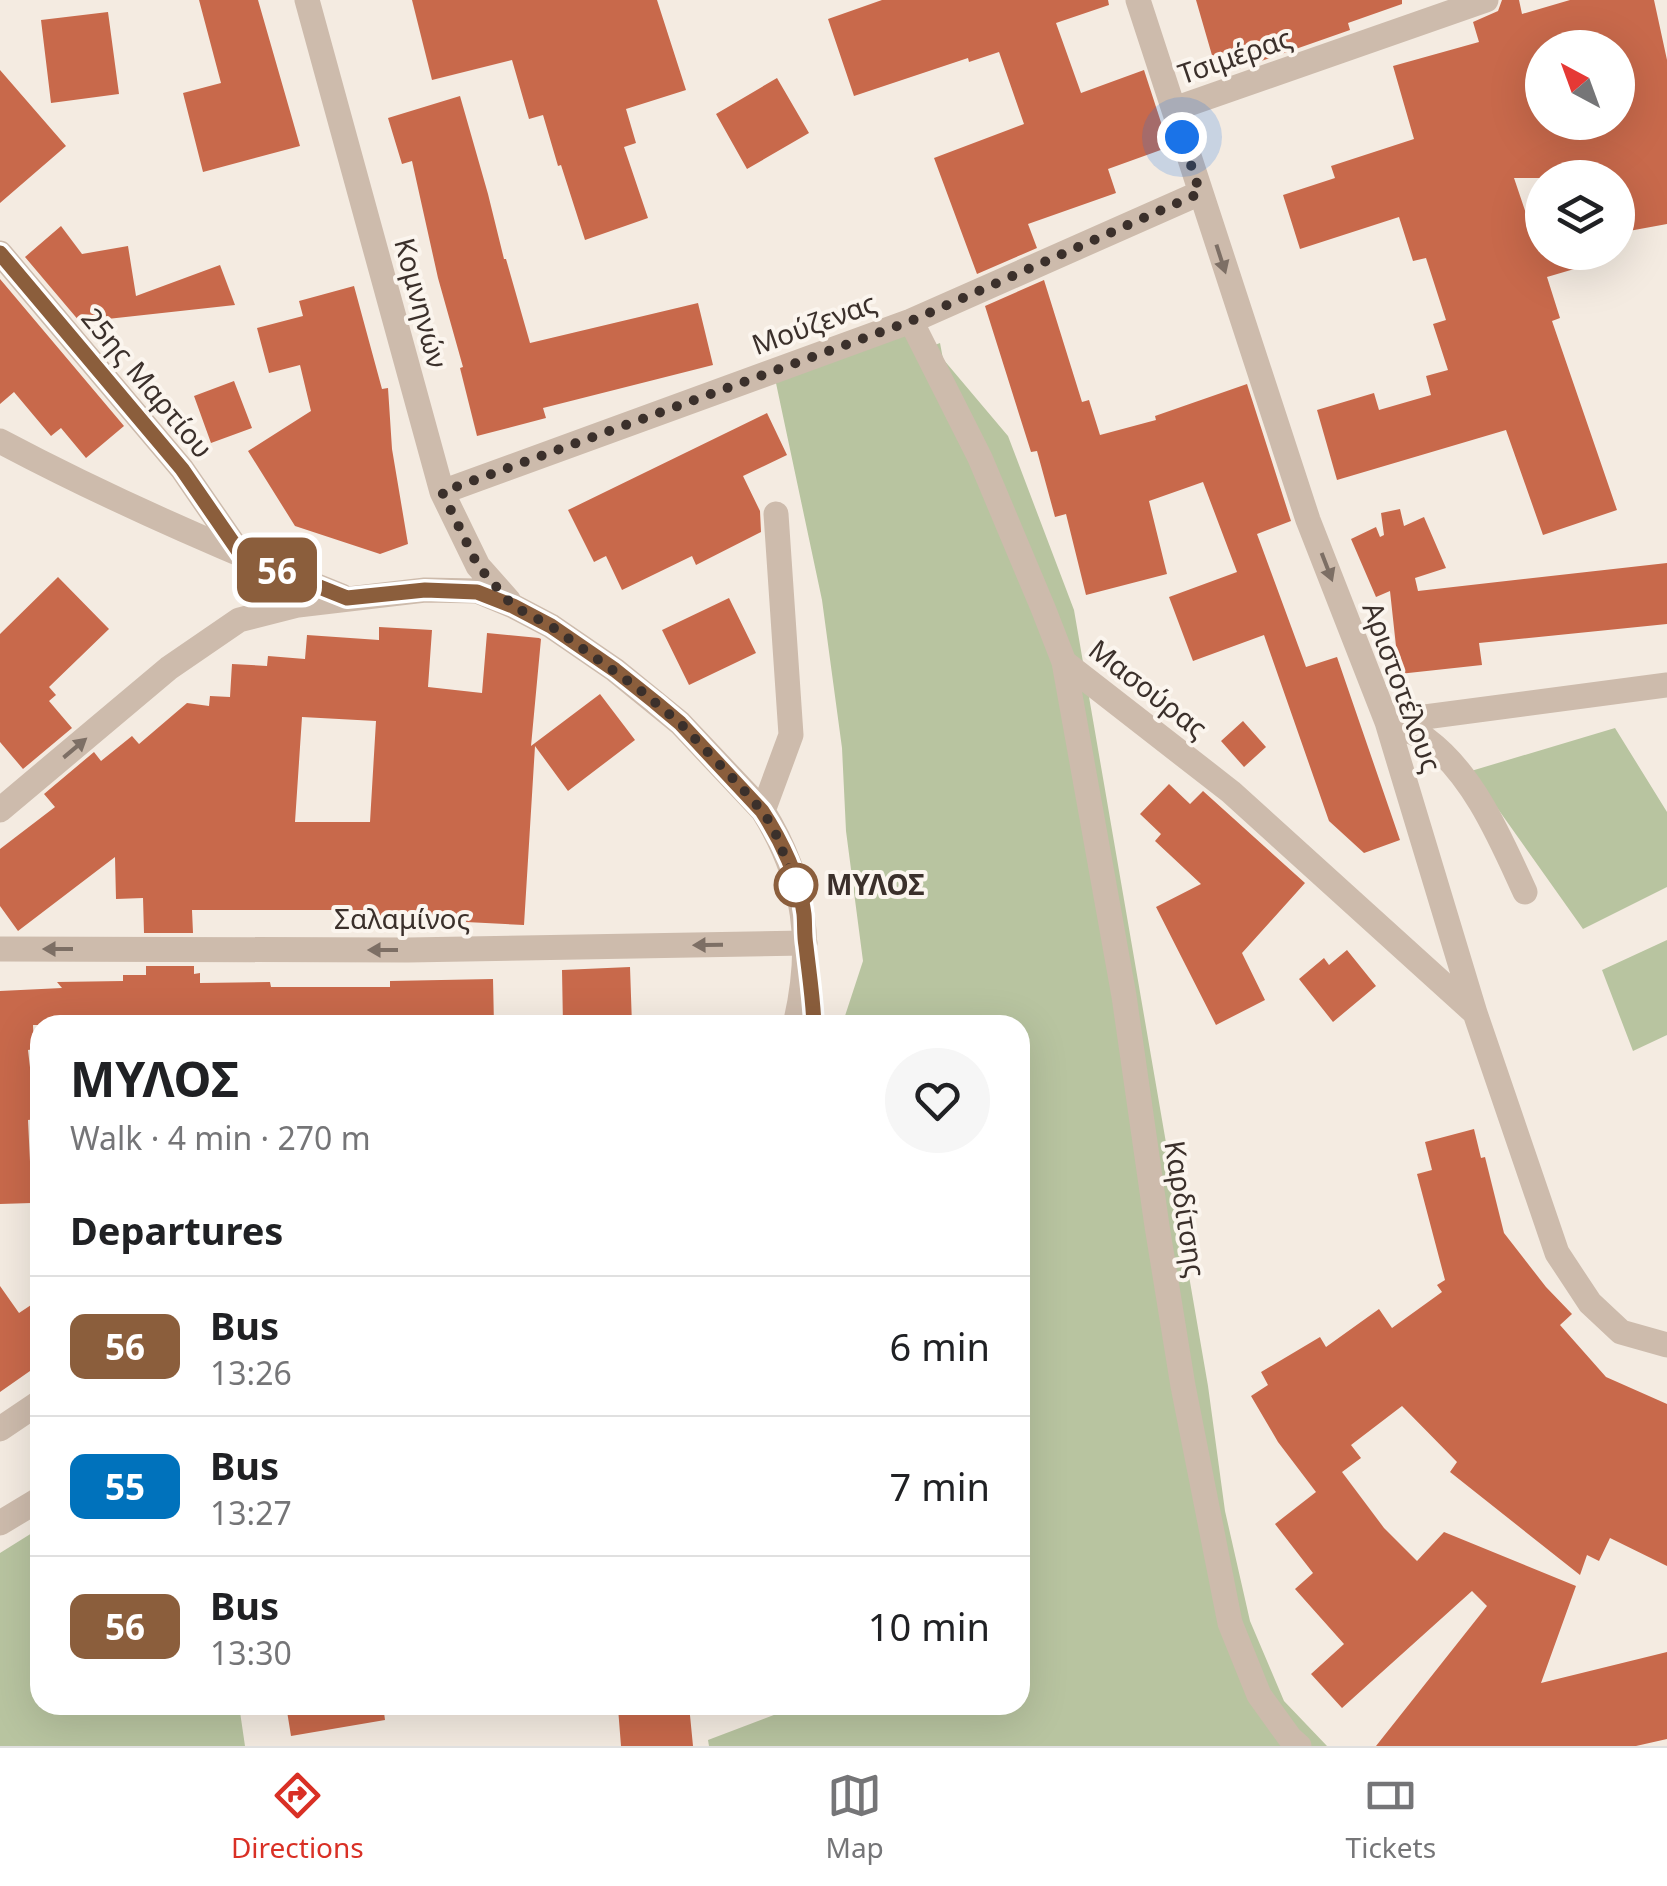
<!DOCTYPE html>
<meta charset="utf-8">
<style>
:root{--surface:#fff;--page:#f6f6f6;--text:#202124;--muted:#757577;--line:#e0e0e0;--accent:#d93025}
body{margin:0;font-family:"Noto Sans",sans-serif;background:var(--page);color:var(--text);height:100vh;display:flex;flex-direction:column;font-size:38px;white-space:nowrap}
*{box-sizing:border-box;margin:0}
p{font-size:32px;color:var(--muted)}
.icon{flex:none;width:55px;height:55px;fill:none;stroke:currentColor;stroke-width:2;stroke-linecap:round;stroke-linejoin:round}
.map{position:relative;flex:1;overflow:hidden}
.details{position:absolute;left:30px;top:1015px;width:1000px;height:700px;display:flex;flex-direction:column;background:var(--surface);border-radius:30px;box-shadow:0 10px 40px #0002}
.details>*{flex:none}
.badge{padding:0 20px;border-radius:15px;font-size:35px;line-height:65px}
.needle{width:65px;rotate:319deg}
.fabs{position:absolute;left:1525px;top:30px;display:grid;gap:20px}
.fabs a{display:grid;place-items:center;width:110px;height:110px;border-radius:50%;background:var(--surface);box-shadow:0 10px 40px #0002;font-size:50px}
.you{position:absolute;width:50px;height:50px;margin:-25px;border:8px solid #fff;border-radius:50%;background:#1a73e8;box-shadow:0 0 0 15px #1a73e833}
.map>.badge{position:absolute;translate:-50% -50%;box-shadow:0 0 0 5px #fff}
h2{padding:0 40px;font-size:38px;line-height:90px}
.round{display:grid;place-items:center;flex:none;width:105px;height:105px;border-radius:52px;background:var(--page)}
.headline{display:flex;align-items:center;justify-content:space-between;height:170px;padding:0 40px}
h1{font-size:48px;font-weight:700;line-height:75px}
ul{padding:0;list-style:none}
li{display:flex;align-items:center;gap:30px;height:140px;padding:0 40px;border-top:2px solid var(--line)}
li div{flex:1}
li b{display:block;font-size:38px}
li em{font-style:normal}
li .badge{min-width:110px;font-weight:700;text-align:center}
.tabs{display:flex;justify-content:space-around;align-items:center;height:140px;border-top:2px solid var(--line);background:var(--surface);font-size:28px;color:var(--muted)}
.tabs a{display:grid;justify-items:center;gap:5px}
.tabs .selected{color:var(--accent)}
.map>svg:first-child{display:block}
.green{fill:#b8c4a0}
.building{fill:#c8694b;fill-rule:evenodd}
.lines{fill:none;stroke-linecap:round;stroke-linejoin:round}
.street{stroke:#cdbbac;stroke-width:25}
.oneway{fill:#7d6f65}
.line-casing{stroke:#fff;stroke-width:22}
.line{stroke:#8b5e3c;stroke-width:15}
.walk{stroke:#3b302b;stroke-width:10;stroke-dasharray:0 18}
.stop-dot{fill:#fff;stroke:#8b5e3c;stroke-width:5}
.labels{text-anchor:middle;stroke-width:8;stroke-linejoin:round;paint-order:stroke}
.street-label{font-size:28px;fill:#3b302b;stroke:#fbf5ee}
.stop-label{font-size:28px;font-weight:bold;fill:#3b302b;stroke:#fbf5ee;text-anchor:start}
</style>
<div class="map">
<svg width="1667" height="1746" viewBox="0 0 1667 1746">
<rect width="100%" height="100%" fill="#f4ebe1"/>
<path class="green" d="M 911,321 L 932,346 L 940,343 L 943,359 L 1008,436 L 1074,610 L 1208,1386 L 1225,1511 L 1250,1621 L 1284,1701 L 1327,1746 L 709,1746 L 708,1740 L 800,1705 L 1020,1705 L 1020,1025 L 842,1025 L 863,961 L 846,831 L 842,748 L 822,600 L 773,369 Z
M 1615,728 L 1667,812 L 1667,887 L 1583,929 L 1471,771 Z
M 1667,940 L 1667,1035 L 1633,1051 L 1602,970 Z
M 40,1528 L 40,1705 L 239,1705 L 245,1746 L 0,1746 L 0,1553 Z"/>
<path class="building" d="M 199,0 L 258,0 L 300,146 L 203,172 L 183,93 L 221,83 Z
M 412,0 L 657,0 L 686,90 L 626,109 L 636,143 L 624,147 L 648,218 L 585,240 L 561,165 L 558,166 L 543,115 L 529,119 L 512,60 L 432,80 Z
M 882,0 L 1108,0 L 1109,5 L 1056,23 L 1081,93 L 1144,70 L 1169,147 L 1108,169 L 1116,193 L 1028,224 L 1037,248 L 977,274 L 934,158 L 1024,124 L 999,52 L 969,62 L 968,58 L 854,96 L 828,19 Z
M 1196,0 L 1402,0 L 1402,4 L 1348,23 L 1350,30 L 1218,76 Z
M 1502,0 L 1519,0 L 1522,14 L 1570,0 L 1654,0 L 1667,60 L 1667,224 L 1618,233 L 1618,178 L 1514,178 L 1539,252 L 1604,252 L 1605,260 L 1547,277 L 1560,318 L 1552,321 L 1617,510 L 1543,535 L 1506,430 L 1337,480 L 1317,410 L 1374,393 L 1379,410 L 1431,395 L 1426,376 L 1448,370 L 1433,324 L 1446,320 L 1426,258 L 1413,261 L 1399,217 L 1300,249 L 1283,195 L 1335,178 L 1331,166 L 1414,139 L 1393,66 L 1479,42 L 1473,22 L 1498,11 ZM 1542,48 L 1618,48 L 1618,122 L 1542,122 Z
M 108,12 L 119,94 L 51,103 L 41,20 Z
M 0,70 L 66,146 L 0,203 Z
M 777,78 L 809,133 L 747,169 L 716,114 Z
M 460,96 L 488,194 L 504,259 L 506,259 L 530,343 L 698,303 L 713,365 L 543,408 L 546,418 L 477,436 L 460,368 L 463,367 L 438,278 L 412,161 L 402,164 L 388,118 Z
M 61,226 L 82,254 L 128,246 L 136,296 L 220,265 L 235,305 L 80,322 L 25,257 Z
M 0,279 L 124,426 L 86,458 L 61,428 L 51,436 L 14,392 L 0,404 Z
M 1044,280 L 1082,402 L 1089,400 L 1100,435 L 1156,420 L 1155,416 L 1247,384 L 1291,521 L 1257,534 L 1306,667 L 1337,657 L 1400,840 L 1364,853 L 1329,821 L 1264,635 L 1193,661 L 1169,597 L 1237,572 L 1203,482 L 1149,501 L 1167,574 L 1086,595 L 1066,514 L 1055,517 L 1037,451 L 1031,452 L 985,306 Z
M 354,286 L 382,389 L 388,388 L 392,449 L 408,544 L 380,554 L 295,526 L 248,451 L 311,411 L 300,365 L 269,373 L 257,328 L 303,316 L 299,301 Z
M 234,381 L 252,428 L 211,443 L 194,396 Z
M 767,413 L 787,455 L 743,476 L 760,511 L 761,532 L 696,565 L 692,556 L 622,590 L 606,556 L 594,562 L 568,510 Z
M 1400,509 L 1404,526 L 1424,517 L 1446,568 L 1415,578 L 1418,591 L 1667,563 L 1667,624 L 1479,643 L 1482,665 L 1399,674 L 1390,591 L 1376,597 L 1351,539 L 1376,527 L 1380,537 L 1384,535 L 1381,513 Z
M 58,577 L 109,629 L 49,687 L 56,695 L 49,701 L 72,728 L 23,769 L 0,742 L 0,634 Z
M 729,598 L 756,653 L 689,685 L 662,630 Z
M 379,627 L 432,630 L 428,687 L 482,693 L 487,633 L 539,638 L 541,639 L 531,746 L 600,694 L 635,740 L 568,791 L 535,746 L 524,925 L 466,922 L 467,917 L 369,918 L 369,910 L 192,910 L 193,933 L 144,933 L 143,898 L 116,899 L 115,857 L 18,931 L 0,906 L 0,849 L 55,807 L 44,794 L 94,752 L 101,761 L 132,736 L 139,744 L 187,703 L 209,706 L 210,696 L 230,697 L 232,664 L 267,666 L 268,656 L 305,659 L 307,635 L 379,640 ZM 302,717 L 376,721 L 370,822 L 295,822 Z
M 1243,721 L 1266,747 L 1244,767 L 1221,741 Z
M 1169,784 L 1190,804 L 1203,791 L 1305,883 L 1242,953 L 1265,1000 L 1216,1025 L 1156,907 L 1201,884 L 1155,841 L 1161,834 L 1140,814 Z
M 1347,950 L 1376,986 L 1333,1022 L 1299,979 L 1324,958 L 1329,965 Z
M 146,966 L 194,966 L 194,974 L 200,973 L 200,983 L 270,982 L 271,987 L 390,987 L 390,981 L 493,979 L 494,1025 L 33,1025 L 34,1049 L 28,1050 L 36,1119 L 28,1120 L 32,1203 L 0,1204 L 0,991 L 62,988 L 57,982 L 123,981 L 123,975 L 146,975 Z
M 630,967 L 632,1025 L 563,1025 L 562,970 Z
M 1474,1129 L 1481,1158 L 1485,1157 L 1504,1233 L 1546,1287 L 1572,1314 L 1560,1325 L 1606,1377 L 1667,1404 L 1667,1566 L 1610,1538 L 1599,1561 L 1587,1555 L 1580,1575 L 1450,1472 L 1457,1462 L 1402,1406 L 1351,1445 L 1361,1458 L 1342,1472 L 1384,1528 L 1417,1561 L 1444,1532 L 1576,1586 L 1541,1683 L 1667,1652 L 1667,1739 L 1636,1746 L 1376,1746 L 1487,1606 L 1472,1591 L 1342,1708 L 1311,1674 L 1344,1644 L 1295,1589 L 1313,1573 L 1275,1524 L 1316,1492 L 1278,1442 L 1251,1396 L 1268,1385 L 1261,1372 L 1320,1337 L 1326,1347 L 1379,1309 L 1392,1328 L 1442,1292 L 1437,1285 L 1445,1280 L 1417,1174 L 1432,1170 L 1425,1142 Z
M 0,1286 L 19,1313 L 40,1299 L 40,1364 L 0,1392 Z
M 286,1705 L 383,1705 L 385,1720 L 291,1736 Z
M 648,1705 L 689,1705 L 693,1746 L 621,1746 L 618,1708 Z"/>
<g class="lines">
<path class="street" d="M 307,0 L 442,492 L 478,566 L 509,601
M 1138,0 L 1308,520 L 1387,722 L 1475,1013 L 1557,1253 L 1590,1303 L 1621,1332 L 1667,1345
M 1174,109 L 1486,0
M 0,253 L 182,469 L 242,556
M 911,321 L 980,458 L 1043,608 L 1064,662 L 1231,792 L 1475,1013
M 0,441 C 111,500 226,550 342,596
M 442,492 L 911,321 L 1200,193
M 1064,662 L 1124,996 L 1157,1226 L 1183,1386 L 1230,1623 L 1259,1695 L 1290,1738 L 1299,1746
M 1387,722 L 1667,685
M 1391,724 C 1403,729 1417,733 1427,740 C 1474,775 1501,840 1525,892
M 0,810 L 169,668 L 239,620 L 298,605 L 425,590 L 477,591 L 513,606 L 551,626 L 615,670 L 680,723 L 763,811 C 806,881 814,945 795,1025
M 763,811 L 791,735 L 776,514
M 0,949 L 408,950 L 805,943
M 0,1429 L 40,1402
M 0,1523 L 40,1499"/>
</g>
<defs><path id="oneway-solid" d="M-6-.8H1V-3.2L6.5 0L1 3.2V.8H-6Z" transform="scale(2.5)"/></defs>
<g class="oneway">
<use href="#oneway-solid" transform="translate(1221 259) rotate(72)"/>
<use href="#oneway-solid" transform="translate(1327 567) rotate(69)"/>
<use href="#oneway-solid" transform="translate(75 748) rotate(-40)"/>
<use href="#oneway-solid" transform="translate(708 945) rotate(179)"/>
<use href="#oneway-solid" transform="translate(58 949) rotate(-180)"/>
<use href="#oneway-solid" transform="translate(383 950) rotate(-180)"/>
</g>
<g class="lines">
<defs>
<path id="line" d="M 0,253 L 182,469 L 242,556 L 347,598 L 425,590 L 477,592 L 513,606 L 551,626 L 615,670 L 655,702 L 680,723 L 762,811 C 781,840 800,879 804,914 C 805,924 804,935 806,946 C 809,973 813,998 814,1025"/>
</defs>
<use href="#line" class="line-casing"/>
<use href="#line" class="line"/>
<path class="walk" d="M 796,885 L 773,827 L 762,811 L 740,786 L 680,723 L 635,686 L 551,626 L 513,606 L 478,566 L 442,492 L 911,321 L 1200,193 L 1182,137"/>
</g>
<circle class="stop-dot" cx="796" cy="885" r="20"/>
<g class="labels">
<g class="street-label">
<text transform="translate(1235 56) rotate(-19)" y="10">Τσιμέρας</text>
<text transform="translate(421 303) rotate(75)" y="10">Κομνηνών</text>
<text transform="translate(814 324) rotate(-20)" y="10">Μούζενας</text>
<text transform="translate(147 383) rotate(50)" y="10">25ης Μαρτίου</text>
<text transform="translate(1402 687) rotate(70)" y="10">Αριστοτέλους</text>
<text transform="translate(1148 689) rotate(38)" y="10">Μασούρας</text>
<text x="402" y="929">Σαλαμίνος</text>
<text transform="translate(1185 1209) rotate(81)" y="10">Καρδίτσης</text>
</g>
<g class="stop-label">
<text x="826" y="895">ΜΥΛΟΣ</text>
</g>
</g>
</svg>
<div class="fabs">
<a><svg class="needle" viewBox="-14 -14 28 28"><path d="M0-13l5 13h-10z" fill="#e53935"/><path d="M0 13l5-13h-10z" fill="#757577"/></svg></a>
<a><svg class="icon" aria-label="layers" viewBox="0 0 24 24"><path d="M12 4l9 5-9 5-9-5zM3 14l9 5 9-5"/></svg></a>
</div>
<div class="you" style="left:1182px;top:137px"></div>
<b class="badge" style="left:277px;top:570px;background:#8b5e3c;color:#fff">56</b>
<section class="details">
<div class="headline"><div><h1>ΜΥΛΟΣ</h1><p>Walk · 4 min · 270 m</p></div><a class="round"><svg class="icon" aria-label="heart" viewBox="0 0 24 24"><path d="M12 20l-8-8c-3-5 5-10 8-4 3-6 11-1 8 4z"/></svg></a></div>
<h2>Departures</h2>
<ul>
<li><span class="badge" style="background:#8b5e3c;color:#fff">56</span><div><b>Bus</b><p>13:26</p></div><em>6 min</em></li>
<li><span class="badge" style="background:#0072bc;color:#fff">55</span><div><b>Bus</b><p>13:27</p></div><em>7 min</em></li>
<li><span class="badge" style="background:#8b5e3c;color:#fff">56</span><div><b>Bus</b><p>13:30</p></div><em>10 min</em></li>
</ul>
</section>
</div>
<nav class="tabs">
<a class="selected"><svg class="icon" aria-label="directions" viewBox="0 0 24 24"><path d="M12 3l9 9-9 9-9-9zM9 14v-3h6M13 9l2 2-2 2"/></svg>Directions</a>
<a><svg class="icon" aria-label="map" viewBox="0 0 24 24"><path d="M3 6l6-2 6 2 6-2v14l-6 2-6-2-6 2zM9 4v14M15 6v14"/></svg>Map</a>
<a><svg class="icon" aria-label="tickets" viewBox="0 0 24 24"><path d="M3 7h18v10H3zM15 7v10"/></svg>Tickets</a>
</nav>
